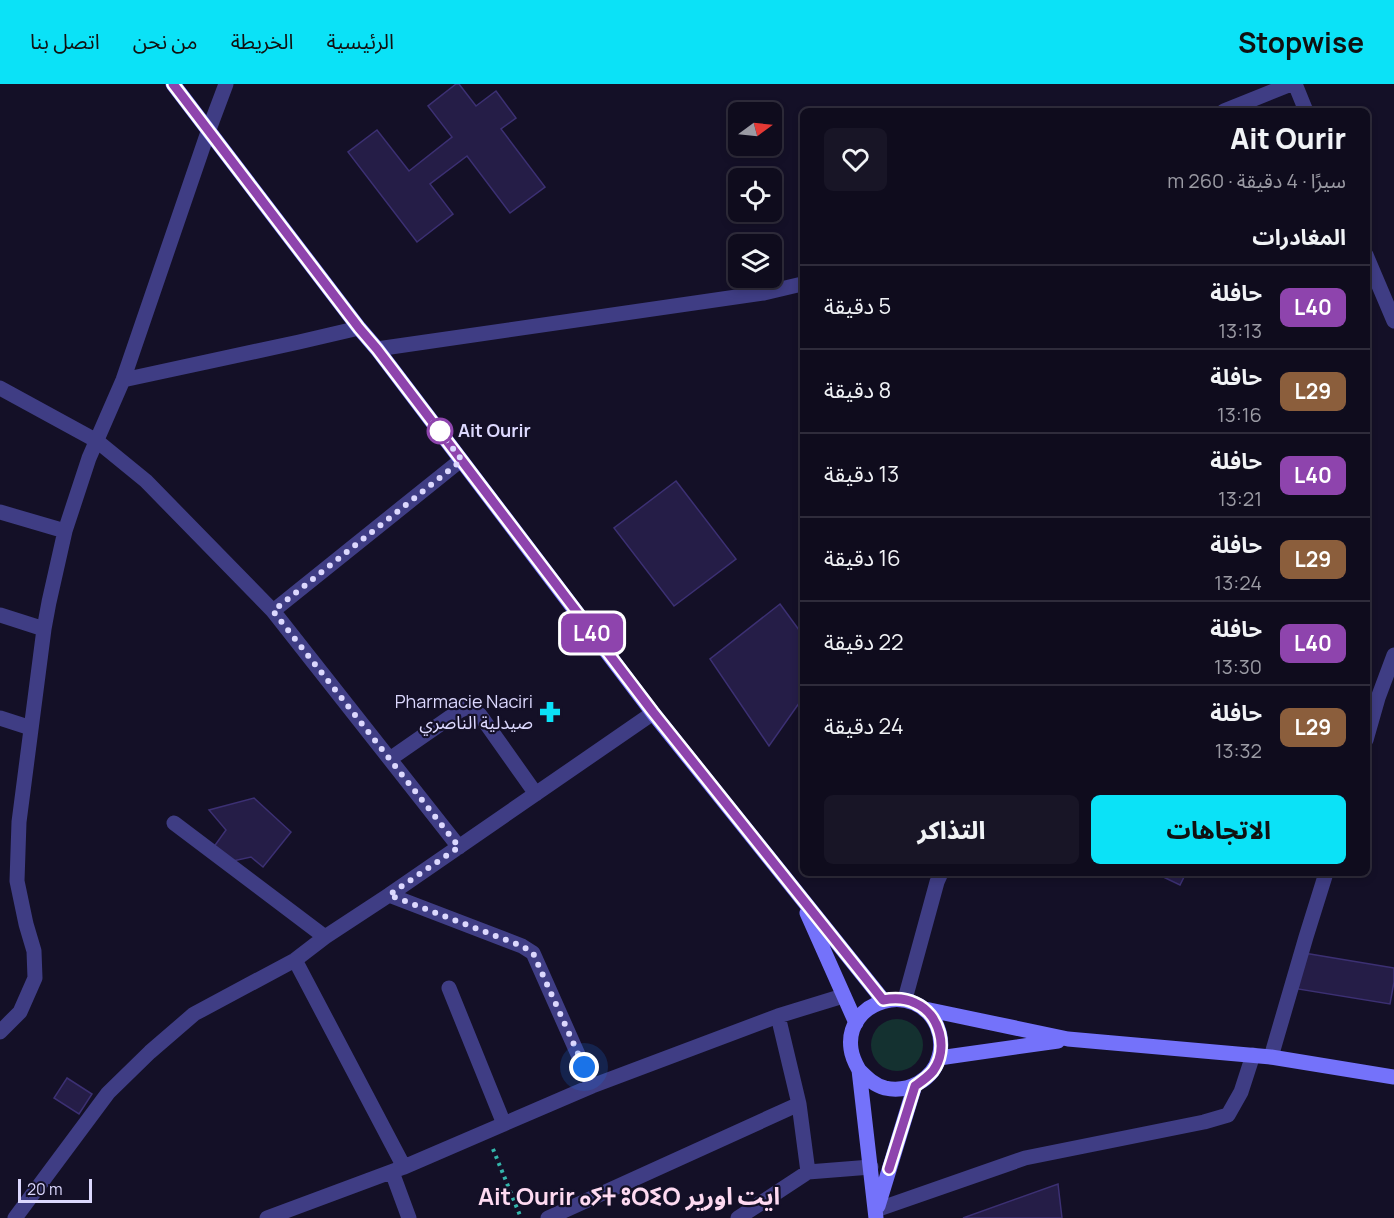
<!DOCTYPE html>
<html lang="ar">
<meta charset="utf-8">
<style>
:root{--surface:#0f0c1d;--page:#181526;--text:#f1f3f6;--muted:#9b9ba4;--line:#2f2c3b;--accent:#0be2f7}
body{margin:0;font-family:Manrope,"Noto Sans Arabic","Noto Sans Tifinagh",sans-serif;background:var(--page);color:var(--text);direction:rtl;height:100vh;display:flex;flex-direction:column;font-size:22px;white-space:nowrap}
*{box-sizing:border-box;margin:0}
p{font-size:20px;color:var(--muted)}
.icon{flex:none;width:33px;height:33px;fill:none;stroke:currentColor;stroke-width:2;stroke-linecap:round;stroke-linejoin:round}
.map{position:relative;flex:1;overflow:hidden;direction:ltr}
.side{position:absolute;left:800px;top:24px;width:570px;height:768px;display:flex;flex-direction:column;background:var(--surface);border-radius:9px;box-shadow:0 3px 9px #0003,0 0 0 2px var(--line);direction:rtl}
.side>*{flex:none}
.badge{padding:0 12px;border-radius:9px;font-size:21px;line-height:39px}
.needle{width:39px;rotate:75deg}
.controls{position:absolute;left:728px;top:18px;display:grid;gap:12px}
.controls a{display:grid;place-items:center;width:54px;height:54px;border-radius:9px;background:var(--surface);box-shadow:0 3px 9px #0003,0 0 0 2px var(--line);font-size:30px}
.scale{position:absolute;left:18px;bottom:15px;width:74px;box-sizing:border-box;padding-left:6px;border:3px solid #dcd8fe;border-top:0;font-size:16px;line-height:21px;white-space:nowrap;color:#dcd8fe;-webkit-text-stroke:4px #141027;paint-order:stroke}
.you{position:absolute;width:30px;height:30px;margin:-15px;border:4px solid #fff;border-radius:50%;background:#1a73e8;box-shadow:0 0 0 9px #1a73e833}
.map>.badge{position:absolute;translate:-50% -50%;box-shadow:0 0 0 3px #fff}
h2{padding:0 24px;font-size:22px;line-height:54px}
.round{display:grid;place-items:center;flex:none;width:63px;height:63px;border-radius:9px;background:var(--page)}
.head{display:flex;align-items:center;justify-content:space-between;height:102px;padding:0 24px}
h1{font-size:28px;font-weight:800;line-height:45px}
.primary-button{display:flex;gap:12px;margin-top:auto;padding:12px 24px}
.primary-button a{flex:1;height:69px;border-radius:9px;background:var(--accent);color:#111;font-size:24px;font-weight:800;line-height:69px;text-align:center}
.primary-button a+a{background:var(--page);color:var(--text)}
ul{padding:0;list-style:none}
li{display:flex;align-items:center;gap:18px;height:84px;padding:0 24px;border-top:2px solid var(--line)}
li div{flex:1}
li b{display:block;font-size:22px}
li em{font-style:normal}
li .badge{min-width:66px;font-weight:700;text-align:center}
header{display:flex;align-items:center;gap:36px;box-sizing:border-box;height:84px;padding:0 30px;background:var(--accent);color:#111}
header strong{font-size:28px}
nav{display:flex;gap:33px;margin-inline-start:auto;font-size:21px}
.map>svg:first-child{display:block}
.green{fill:#143130}
.building{fill:#251d47;stroke:#3c3073;stroke-width:1.5}
.lines{fill:none;stroke-linecap:round;stroke-linejoin:round}
.path{stroke:#34b6ac;stroke-width:4;stroke-dasharray:3 4.5;stroke-linecap:butt}
.lane{stroke:#3f3d84;stroke-width:15}
.street{stroke:#3f3d84;stroke-width:15}
.secondary{stroke:#7472fa;stroke-width:15}
.line-casing{stroke:#fff;stroke-width:14}
.line{stroke:#8e44ad;stroke-width:9}
.walk{stroke:#dcd8fe;stroke-width:6;stroke-dasharray:0 10.8}
.stop-dot{fill:#fff;stroke:#8e44ad;stroke-width:3}
.labels{text-anchor:middle;stroke-width:4.5;stroke-linejoin:round;paint-order:stroke}
.stop-label{font-size:18px;font-weight:bold;fill:#dcd8fe;stroke:#141027;text-anchor:start}
.poi-label{font-size:18px;fill:#dcd8fe;stroke:#141027;text-anchor:end}
.district-label{font-size:24px;font-weight:bold;fill:#fedaf1;stroke:#141027}
</style>
<header>
<strong>Stopwise</strong>
<nav><a>الرئيسية</a><a>الخريطة</a><a>من نحن</a><a>اتصل بنا</a></nav>
</header>
<div class="map">
<svg width="1394" height="1134" viewBox="0 0 1394 1134">
<rect width="100%" height="100%" fill="#141027"/>
<path class="green" d="M871 961a26 26 0 1 1 52 0a26 26 0 1 1-52 0Z"/>
<path class="building" d="M 456,0 L 459,0 L 476,22 L 496,7 L 516,34 L 501,45 L 545,103 L 510,129 L 467,72 L 430,100 L 453,130 L 417,158 L 348,68 L 377,46 L 409,87 L 452,53 L 428,22 Z
M 676,397 L 736,475 L 674,522 L 614,444 Z
M 780,520 L 802,550 L 802,615 L 769,662 L 710,575 Z
M 254,714 L 291,748 L 263,783 L 251,773 L 233,777 L 213,764 L 226,746 L 209,726 Z
M 1155,789 L 1186,789 L 1180,801 Z
M 1304,869 L 1394,884 L 1394,898 L 1390,920 L 1298,905 Z
M 67,994 L 92,1010 L 79,1030 L 54,1014 Z
M 1058,1100 L 1062,1134 L 963,1134 Z"/>
<g class="lines">
<path class="path" d="M 493,1065 L 521,1134"/>
<path class="lane" d="M 905,915 L 937,798 L 941,789
M 876,1126 L 1025,1074 L 1204,1038 L 1228,1031 L 1241,1008 L 1253,971"/>
<path class="street" d="M 1295,0 L 1306,27
M 1224,27 L 1291,0
M 1366,171 L 1394,237
M 377,265 L 764,209 L 802,200
M 123,296 L 299,258 L 359,244
M 0,304 L 97,357 L 146,397 L 273,527 L 459,763
M 0,428 L 65,447
M 273,527 L 461,376
M 0,531 L 44,545
M 0,634 L 31,644
M 1366,656 L 1378,614 L 1394,571
M 390,675 L 459,627 L 468,623 L 480,631 L 536,710
M 174,739 L 325,853
M 389,811 L 522,862 L 533,869 L 592,1002
M 295,876 L 404,1083
M 449,904 L 504,1040
M 778,932 L 799,1020 L 808,1088
M 0,948 L 20,928 L 35,894 L 34,867 L 26,840 L 17,797 L 19,738 L 44,545 L 49,518 L 65,447 L 89,374 L 123,296 L 208,48 L 226,0
M 1271,973 L 1306,853 L 1326,789
M 392,1088 L 409,1134
M 15,1134 L 108,1009 L 150,968 L 194,930 L 295,876 L 325,853 L 389,811 L 653,629
M 267,1134 L 404,1083 L 592,1002 L 778,932 L 843,912
M 548,1134 L 799,1020
M 738,1134 L 808,1088 L 871,1083"/>
<path class="secondary" d="M 173,0 L 359,244 L 377,265 L 653,629 L 883,916
M 807,829 L 856,939
M 925,925 L 1068,955 L 1271,973 L 1394,993
M 939,974 L 1058,957
M 859,986 C 867,994 874,1001 885,1004 C 908,1009 933,996 939,973 C 942,963 941,952 937,942 C 916,895 844,916 851,965 C 852,973 855,979 859,986 L 876,1134
M 878,1122 L 915,1001"/>
</g>
<g class="lines">
<defs>
<path id="line" d="M 173,0 L 359,244 L 377,265 L 653,628 L 883,916 C 894,914 905,914 915,919 C 940,930 949,965 933,987 C 928,993 922,997 915,1002 L 889,1085"/>
</defs>
<use href="#line" class="line-casing"/>
<use href="#line" class="line"/>
<path class="walk" d="M 440,347 L 433,339 L 462,376 L 273,527 L 459,763 L 389,811 L 522,862 L 533,869 L 584,983"/>
</g>
<defs>
<symbol id="pharmacy-bare" viewBox="-9 -9 18 18"><path d="M-2-6h4v4h4v4h-4v4h-4v-4h-4v-4h4Z" fill="#0be2f7" stroke="#141027" stroke-width="2.5" paint-order="stroke"/></symbol>
</defs>
<g fill-rule="evenodd">
<use href="#pharmacy-bare" x="535" y="613" width="30" height="30"/>
</g>
<circle class="stop-dot" cx="440" cy="347" r="12"/>
<g class="labels">
<g class="stop-label">
<text x="458" y="353">Ait Ourir</text>
</g>
<g class="poi-label">
<text x="533" y="624">Pharmacie Naciri<tspan x="533" dy="21">صيدلية الناصري</tspan></text>
</g>
<g class="district-label">
<text x="629" y="1121">Ait Ourir ⴰⵢⵜ ⵓⵔⵉⵔ ايت اورير</text>
</g>
</g>
</svg>
<div class="controls">
<a><svg class="needle" viewBox="-14 -14 28 28"><path d="M0-13l5 13h-10z" fill="#e53935"/><path d="M0 13l5-13h-10z" fill="#9b9ba4"/></svg></a>
<a><svg class="icon" aria-label="locate" viewBox="0 0 24 24"><circle cx="12" cy="12" r="6"/><path d="M12 2v4M12 18v4M2 12h4M18 12h4"/></svg></a>
<a><svg class="icon" aria-label="layers" viewBox="0 0 24 24"><path d="M12 4l9 5-9 5-9-5zM3 14l9 5 9-5"/></svg></a>
</div>
<div class="scale">20 m</div>
<div class="you" style="left:584px;top:983px"></div>
<b class="badge" style="left:592px;top:549px;background:#8e44ad;color:#fff">L40</b>
<section class="side">
<div class="head"><div><h1>Ait Ourir</h1><p>سيرًا · 4 دقيقة · 260 m</p></div><a class="round"><svg class="icon" aria-label="heart" viewBox="0 0 24 24"><path d="M12 20l-8-8c-3-5 5-10 8-4 3-6 11-1 8 4z"/></svg></a></div>
<h2>المغادرات</h2>
<ul>
<li><span class="badge" style="background:#8e44ad;color:#fff">L40</span><div><b>حافلة</b><p>13:13</p></div><em>5 دقيقة</em></li>
<li><span class="badge" style="background:#8b5e3c;color:#fff">L29</span><div><b>حافلة</b><p>13:16</p></div><em>8 دقيقة</em></li>
<li><span class="badge" style="background:#8e44ad;color:#fff">L40</span><div><b>حافلة</b><p>13:21</p></div><em>13 دقيقة</em></li>
<li><span class="badge" style="background:#8b5e3c;color:#fff">L29</span><div><b>حافلة</b><p>13:24</p></div><em>16 دقيقة</em></li>
<li><span class="badge" style="background:#8e44ad;color:#fff">L40</span><div><b>حافلة</b><p>13:30</p></div><em>22 دقيقة</em></li>
<li><span class="badge" style="background:#8b5e3c;color:#fff">L29</span><div><b>حافلة</b><p>13:32</p></div><em>24 دقيقة</em></li>
</ul>
<div class="primary-button"><a>الاتجاهات</a><a>التذاكر</a></div>
</section>
</div>
